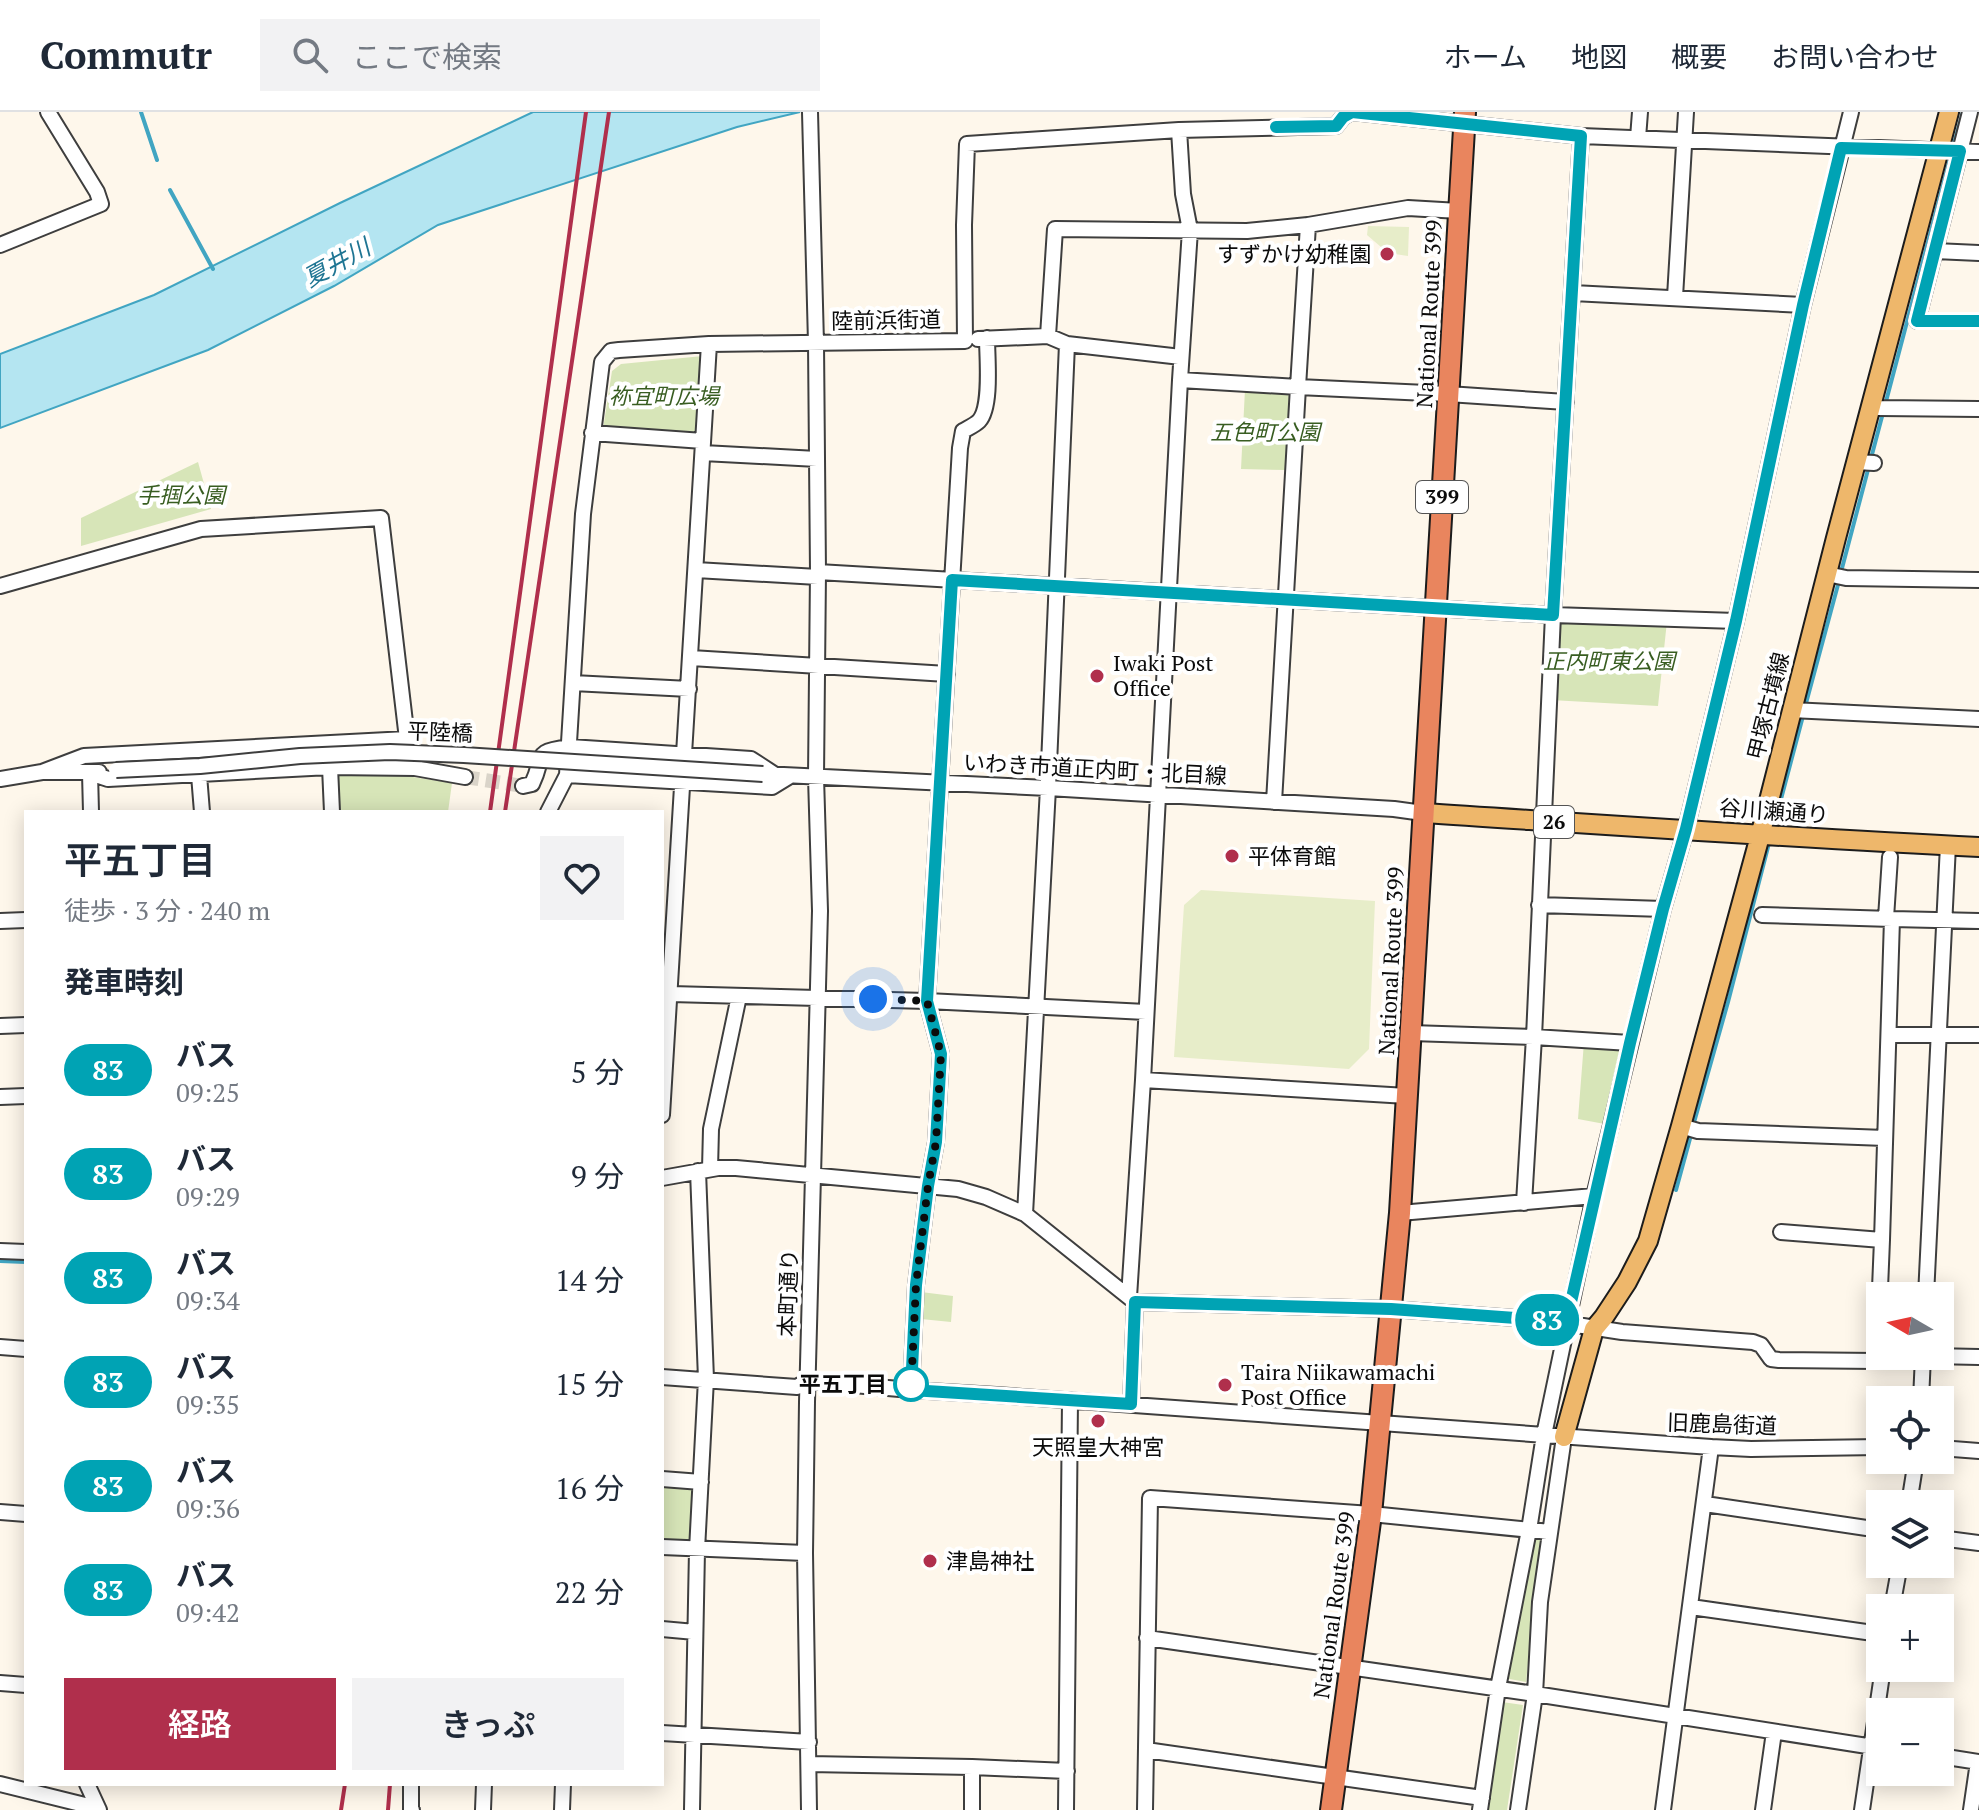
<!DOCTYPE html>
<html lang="ja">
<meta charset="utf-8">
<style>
:root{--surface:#fff;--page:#f2f2f3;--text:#1f2937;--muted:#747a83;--line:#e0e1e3;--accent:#b02f4c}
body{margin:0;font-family:"PT Serif","Noto Sans JP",serif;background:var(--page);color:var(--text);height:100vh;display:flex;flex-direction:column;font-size:30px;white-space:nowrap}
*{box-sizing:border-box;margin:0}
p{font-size:26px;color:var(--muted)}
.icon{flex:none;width:44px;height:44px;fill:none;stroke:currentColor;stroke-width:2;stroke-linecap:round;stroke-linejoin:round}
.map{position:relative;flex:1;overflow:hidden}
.drawer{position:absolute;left:24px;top:698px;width:640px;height:976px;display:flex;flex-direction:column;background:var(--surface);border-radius:0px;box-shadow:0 4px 20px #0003}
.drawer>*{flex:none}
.badge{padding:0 16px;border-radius:26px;font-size:28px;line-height:52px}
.needle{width:52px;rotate:279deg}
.tools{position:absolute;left:1866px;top:1170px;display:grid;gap:16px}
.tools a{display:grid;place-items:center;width:88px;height:88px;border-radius:0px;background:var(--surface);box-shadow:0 4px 20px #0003;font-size:40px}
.you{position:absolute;width:40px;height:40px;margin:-20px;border:6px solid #fff;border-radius:50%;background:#1a73e8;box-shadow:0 0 0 12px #1a73e833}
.map>.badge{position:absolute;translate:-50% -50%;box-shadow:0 0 0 4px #fff}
h2{padding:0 40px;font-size:30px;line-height:72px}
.round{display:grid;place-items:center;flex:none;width:84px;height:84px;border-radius:0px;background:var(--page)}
.head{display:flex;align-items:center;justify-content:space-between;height:136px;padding:0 40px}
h1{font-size:38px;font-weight:600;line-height:60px}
.cta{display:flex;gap:16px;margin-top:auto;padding:16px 40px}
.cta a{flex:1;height:92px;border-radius:0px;background:var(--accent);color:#fff;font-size:32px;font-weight:600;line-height:92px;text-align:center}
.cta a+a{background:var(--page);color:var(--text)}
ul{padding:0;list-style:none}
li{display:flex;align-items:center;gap:24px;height:104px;padding:0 40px}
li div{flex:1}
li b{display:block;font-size:30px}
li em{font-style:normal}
li .badge{min-width:88px;font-weight:700;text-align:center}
header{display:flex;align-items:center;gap:48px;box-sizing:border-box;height:112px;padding:0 40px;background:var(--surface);border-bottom:2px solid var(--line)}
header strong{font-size:38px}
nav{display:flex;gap:44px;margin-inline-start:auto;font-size:28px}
.search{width:560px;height:72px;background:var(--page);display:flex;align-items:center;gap:20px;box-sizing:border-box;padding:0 28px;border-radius:0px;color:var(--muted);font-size:30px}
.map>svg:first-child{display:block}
.green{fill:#d7e5b8}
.pitch{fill:#e7edc9}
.water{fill:#b4e5f1;stroke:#41a5c2;stroke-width:2}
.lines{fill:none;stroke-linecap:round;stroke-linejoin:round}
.stream{stroke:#41a5c2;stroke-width:4}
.minor-tunnel{stroke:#dad4c9;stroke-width:14;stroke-dasharray:14 7;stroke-linecap:butt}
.minor-casing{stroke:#3e3e3e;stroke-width:18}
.major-casing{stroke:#1c1c1c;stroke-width:22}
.highway-casing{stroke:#1c1c1c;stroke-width:24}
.minor{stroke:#fff;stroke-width:14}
.major{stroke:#eeb76b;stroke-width:18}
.highway{stroke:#e9855e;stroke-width:20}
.rail{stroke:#b02f4c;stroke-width:4}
.minor-bridge-casing{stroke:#3e3e3e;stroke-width:18;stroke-linecap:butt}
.minor-bridge{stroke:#fff;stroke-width:14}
.line-casing{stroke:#fff;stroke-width:18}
.line{stroke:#00a3b4;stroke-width:12}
.walk{stroke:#0b0b0b;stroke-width:8;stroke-dasharray:0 14.4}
.poi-dot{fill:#b02f4c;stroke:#fff;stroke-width:3}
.stop-dot{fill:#fff;stroke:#00a3b4;stroke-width:4}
.labels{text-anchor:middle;stroke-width:8;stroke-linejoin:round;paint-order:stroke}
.shield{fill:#fff;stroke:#545454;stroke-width:2}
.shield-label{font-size:20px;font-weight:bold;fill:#0b0b0b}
.poi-label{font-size:22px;fill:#0b0b0b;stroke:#fff;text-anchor:start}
.street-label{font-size:22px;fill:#0b0b0b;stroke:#fff}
.park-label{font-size:22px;font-style:italic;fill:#385d21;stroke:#fff}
.stop-label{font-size:22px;font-weight:bold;fill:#0b0b0b;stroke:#fff;text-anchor:end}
.water-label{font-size:24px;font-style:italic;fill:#1f7593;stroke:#fff}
</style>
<header>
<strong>Commutr</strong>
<div class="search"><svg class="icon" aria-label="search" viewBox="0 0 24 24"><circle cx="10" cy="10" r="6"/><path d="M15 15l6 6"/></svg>ここで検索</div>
<nav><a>ホーム</a><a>地図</a><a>概要</a><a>お問い合わせ</a></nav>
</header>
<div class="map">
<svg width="1979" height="1698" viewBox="0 0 1979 1698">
<rect width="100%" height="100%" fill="#fef7eb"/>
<path class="green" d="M 703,244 L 697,322 L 603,317 L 612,259 L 621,252 Z
M 1245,277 L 1285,278 L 1289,284 L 1286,358 L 1241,357 Z
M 198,350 L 211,397 L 81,434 L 81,406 Z
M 1554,504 L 1667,509 L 1658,594 L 1551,588 Z
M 332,659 L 393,662 L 452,671 L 448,700 L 334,700 Z
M 1584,930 L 1629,932 L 1610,1013 L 1578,1007 Z
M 921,1180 L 953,1184 L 951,1210 L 921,1207 Z
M 662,1371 L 691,1373 L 694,1378 L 690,1427 L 685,1431 L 662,1429 Z
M 1531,1424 L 1541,1425 L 1526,1570 L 1504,1566 Z
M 1502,1590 L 1523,1593 L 1507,1698 L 1486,1698 Z"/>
<path class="pitch" d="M 1368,114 L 1409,115 L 1408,144 L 1388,141 L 1367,123 Z
M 1201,778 L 1375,789 L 1369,937 L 1349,957 L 1174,945 L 1184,793 Z"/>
<path class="water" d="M 533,0 L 800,0 L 737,15 L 438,113 L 334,174 L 208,238 L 0,316 L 0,242 L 154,183 L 340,91 Z"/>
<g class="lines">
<path class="stream" d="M 141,0 L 157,48
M 1953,35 L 1963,0
M 170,78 L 213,157
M 1841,460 L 1951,43
M 1805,595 L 1839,469
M 1776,706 L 1803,604
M 1693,1014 L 1728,890 L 1768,735
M 1676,1078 L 1691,1023
M 0,1149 L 26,1150"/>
<path class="minor-tunnel" d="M 465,665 L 523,674"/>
<defs>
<path id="minor" d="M 1970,0 L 1917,209 L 1979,209
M 1638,26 L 1640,0
M 0,133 L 101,92 L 97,80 L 48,0
M 1935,139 L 1979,141
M 1573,181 L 1803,193
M 1675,185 L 1686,0
M 1048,224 L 1055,117 L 1247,119 L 1308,113
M 978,227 L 1048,224 L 1067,232 L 1181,245
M 1180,268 L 1298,275 L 1308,113 L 1408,96 L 1459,99
M 1872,292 L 1879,296 L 1979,297
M 592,321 L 703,329
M 703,341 L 817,347
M 1856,350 L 1874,351
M 696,458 L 818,465
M 818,460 L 1553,503 L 1736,509
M 1827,462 L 1846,466 L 1979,468
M 0,474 L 201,417 L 381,406 L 407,627
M 691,546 L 947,562
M 573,571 L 689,577
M 1791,598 L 1979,607
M 330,655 L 332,700
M 415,656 L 465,665
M 42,660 L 84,644 L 407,627 L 415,656 L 330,655 L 108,667 L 90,661 L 91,700
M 763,662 L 1048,676 L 1394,697 L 1423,701
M 199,663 L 202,700
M 567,663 L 772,675 L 790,664
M 0,667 L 42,660 L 99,660
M 523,674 L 532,672 C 546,643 531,640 570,635 L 751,647 L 774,662
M 1274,690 L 1298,275 L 1448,282 L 1566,290
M 548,700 L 567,663 L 583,402 L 602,250 L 611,239 L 619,238 L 709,232 L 965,229 L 964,113 L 967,32 L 1179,18 L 1336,14 L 1343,5 L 1352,0 L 1581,24 L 1979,40
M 1539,793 L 1663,797
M 1762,803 L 1892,807
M 1886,806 L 1890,745
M 0,809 L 26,808
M 671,882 L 927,889 L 1146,900
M 0,914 L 26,913
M 1411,921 L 1534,925 L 1630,931
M 1889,923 L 1979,923
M 1143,968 L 1407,984
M 0,985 L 26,984
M 662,1003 L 709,232
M 1681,1014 L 1698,1019 L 1885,1026
M 710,1057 L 711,1017 L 739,884
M 662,1066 L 718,1056 L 736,1056 L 958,1077 L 986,1085 L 1025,1102 L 1135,1190 L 1391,1197 L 1544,1208 L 1622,1220 L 1753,1230 L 1761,1233 L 1771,1247 L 1779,1248 L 1877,1249 L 1882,1128 L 1892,807 L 1979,809
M 1524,1091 L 1534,925 L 1553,503 L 1581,24
M 1400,1101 L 1594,1084
M 1025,1102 L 1048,676 L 1067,232
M 1781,1120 L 1882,1128
M 0,1139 L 26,1140
M 1926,1184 L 1948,733
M 1129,1185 L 1143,968 L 1180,268 L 1190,118 L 1183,82 L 1179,18
M 0,1235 L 26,1237
M 1932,1244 L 1979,1245
M 1877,1245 L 1910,1244
M 662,1265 L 797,1275 L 807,1269 L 911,1278 L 996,1283 L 1711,1335 L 1751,1337 L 1880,1335
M 911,1278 L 916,1173 L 928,1074 L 936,1030 L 941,942 L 927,889 L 960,336 L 963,319 C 968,316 975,313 979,309 C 992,295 987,245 987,226
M 1921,1288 L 1923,1244
M 1131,1292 L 1135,1190
M 1940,1336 L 1979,1339
M 662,1367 L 701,1370
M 1705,1392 L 1880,1418
M 1909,1392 L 1916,1348
M 0,1400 L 26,1402
M 1940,1426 L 1979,1431
M 662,1435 L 805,1441
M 1691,1495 L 1880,1522
M 1892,1496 L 1900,1452
M 662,1517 L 695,1520
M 1147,1526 L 1535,1582 L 1880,1636
M 0,1571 L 26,1573
M 662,1621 L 809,1630
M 1146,1638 L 1482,1686
M 1940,1644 L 1979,1650
M 809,1652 L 972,1655 L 1067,1659
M 972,1655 L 972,1698
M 0,1672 L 97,1696
M 87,1672 L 99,1698
M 411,1672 L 411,1697 L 412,1698
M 483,1698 L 484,1672
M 562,1698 L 563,1672
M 692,1698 L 697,1438 L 706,1267 L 698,1059
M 809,1698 L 805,1441 L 807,1290 L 820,799 L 816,665 L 818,460 L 816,231 L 810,0
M 1066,1698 L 1070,1288
M 1145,1698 L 1150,1386 L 1371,1402 L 1550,1420
M 1480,1698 L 1498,1576 L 1529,1418 L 1544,1323 L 1594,1084 L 1663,797 L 1686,717 L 1736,509 L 1803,193 L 1851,0
M 1518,1698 L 1535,1582 L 1540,1490 L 1564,1325
M 1663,1698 L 1711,1335
M 1763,1698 L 1774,1620
M 1862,1698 L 1883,1556
M 1971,1698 L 1978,1650"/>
<path id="major" d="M 1423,701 C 1608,713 1794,726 1979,735
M 1564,1325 L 1594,1217 L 1604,1205 L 1627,1170 L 1648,1129 L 1681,1014 L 1760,724 L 1836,426 L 1949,0"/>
<path id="highway" d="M 1331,1698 L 1371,1402 L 1400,1101 L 1465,0"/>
</defs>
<use href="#minor" class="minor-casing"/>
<use href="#major" class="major-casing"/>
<use href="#highway" class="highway-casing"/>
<use href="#minor" class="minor"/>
<use href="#major" class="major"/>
<use href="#highway" class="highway"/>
<path class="rail" d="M 490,700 L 586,0
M 505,700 L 609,0
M 341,1698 L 345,1672
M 388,1698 L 390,1672"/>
<defs>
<path id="minor-bridge" d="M 116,658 L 200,654 L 300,644 L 390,640 L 464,643 L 763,662"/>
</defs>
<use href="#minor-bridge" class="minor-bridge-casing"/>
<use href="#minor-bridge" class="minor-bridge"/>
</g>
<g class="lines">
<defs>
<path id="line" d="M 1276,15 L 1336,14 L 1343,5 L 1352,0 L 1581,24 L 1553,503 L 952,468 L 927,889 L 941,942 L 936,1030 L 928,1074 L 916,1173 L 911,1278 L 1131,1292 L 1135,1190 L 1391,1197 L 1544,1208 L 1566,1212 L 1630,931 L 1663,797 L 1686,717 L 1736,509 L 1803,193 L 1841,36 L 1960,39 L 1917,209 L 1979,209"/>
</defs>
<use href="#line" class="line-casing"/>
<use href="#line" class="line"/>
<path class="walk" d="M 873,887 L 927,889 L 941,942 L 936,1030 L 928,1074 L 916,1173 L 911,1278 L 911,1272"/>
</g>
<g class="poi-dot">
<circle cx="1387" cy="142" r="8"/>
<circle cx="1097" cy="564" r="8"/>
<circle cx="1232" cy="744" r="8"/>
<circle cx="1225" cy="1273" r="8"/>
<circle cx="1098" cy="1309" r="8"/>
<circle cx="930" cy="1449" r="8"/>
</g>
<circle class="stop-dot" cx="911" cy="1272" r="16"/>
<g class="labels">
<g class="shield">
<rect x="1416" y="369" width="52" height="32" rx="6"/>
<rect x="1534" y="694" width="40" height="32" rx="6"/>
</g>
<g class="shield-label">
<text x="1442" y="392">399</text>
<text x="1554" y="717">26</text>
</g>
<g class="poi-label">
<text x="1371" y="150" text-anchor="end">すずかけ幼稚園</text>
<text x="1113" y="559">Iwaki Post<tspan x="1113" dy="25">Office</tspan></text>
<text x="1248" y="752">平体育館</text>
<text x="1241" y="1268">Taira Niikawamachi<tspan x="1241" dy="25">Post Office</tspan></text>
<text x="1098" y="1343" text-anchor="middle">天照皇大神宮</text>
<text x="946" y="1457">津島神社</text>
</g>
<g class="street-label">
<text transform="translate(1429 202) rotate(-87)" y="8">National Route 399</text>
<text transform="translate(886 208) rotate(-1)" y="8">陸前浜街道</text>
<text transform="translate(1768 594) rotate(-76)" y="8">甲塚古墳線</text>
<text transform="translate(440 620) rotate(2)" y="8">平陸橋</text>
<text transform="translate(1095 657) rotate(3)" y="8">いわき市道正内町・北目線</text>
<text transform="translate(1774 699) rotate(4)" y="8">谷川瀬通り</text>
<text transform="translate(1391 849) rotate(-87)" y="8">National Route 399</text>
<text transform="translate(788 1181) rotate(-88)" y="8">本町通り</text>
<text transform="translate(1722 1312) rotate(2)" y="8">旧鹿島街道</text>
<text transform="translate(1334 1493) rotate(-82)" y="8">National Route 399</text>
</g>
<g class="park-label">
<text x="664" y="292">祢宜町広場</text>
<text x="1265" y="328">五色町公園</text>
<text x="181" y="391">手掴公園</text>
<text x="1609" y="557">正内町東公園</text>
</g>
<g class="stop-label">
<text x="887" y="1280">平五丁目</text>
</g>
<g class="water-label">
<text transform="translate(337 151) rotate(-29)" y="8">夏井川</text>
</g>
</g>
</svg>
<div class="tools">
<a><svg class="needle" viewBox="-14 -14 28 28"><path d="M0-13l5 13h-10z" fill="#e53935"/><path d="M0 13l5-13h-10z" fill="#747a83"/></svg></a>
<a><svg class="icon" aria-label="locate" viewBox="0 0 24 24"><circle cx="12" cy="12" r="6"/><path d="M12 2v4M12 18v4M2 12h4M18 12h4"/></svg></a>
<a><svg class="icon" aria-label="layers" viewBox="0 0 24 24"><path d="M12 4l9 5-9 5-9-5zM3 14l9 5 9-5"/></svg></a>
<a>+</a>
<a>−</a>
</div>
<div class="you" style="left:873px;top:887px"></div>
<b class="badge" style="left:1547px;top:1208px;background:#00a3b4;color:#fff">83</b>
<section class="drawer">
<div class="head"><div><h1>平五丁目</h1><p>徒歩 · 3 分 · 240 m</p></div><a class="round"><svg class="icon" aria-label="heart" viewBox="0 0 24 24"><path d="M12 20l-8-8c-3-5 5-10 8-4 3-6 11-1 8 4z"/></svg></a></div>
<h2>発車時刻</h2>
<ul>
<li><span class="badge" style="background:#00a3b4;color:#fff">83</span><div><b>バス</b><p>09:25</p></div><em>5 分</em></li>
<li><span class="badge" style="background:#00a3b4;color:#fff">83</span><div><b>バス</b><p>09:29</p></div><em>9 分</em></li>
<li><span class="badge" style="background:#00a3b4;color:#fff">83</span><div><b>バス</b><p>09:34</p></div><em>14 分</em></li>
<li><span class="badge" style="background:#00a3b4;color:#fff">83</span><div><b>バス</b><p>09:35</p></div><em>15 分</em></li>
<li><span class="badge" style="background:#00a3b4;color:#fff">83</span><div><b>バス</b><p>09:36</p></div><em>16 分</em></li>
<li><span class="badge" style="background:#00a3b4;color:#fff">83</span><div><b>バス</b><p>09:42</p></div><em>22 分</em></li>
</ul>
<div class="cta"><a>経路</a><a>きっぷ</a></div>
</section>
</div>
